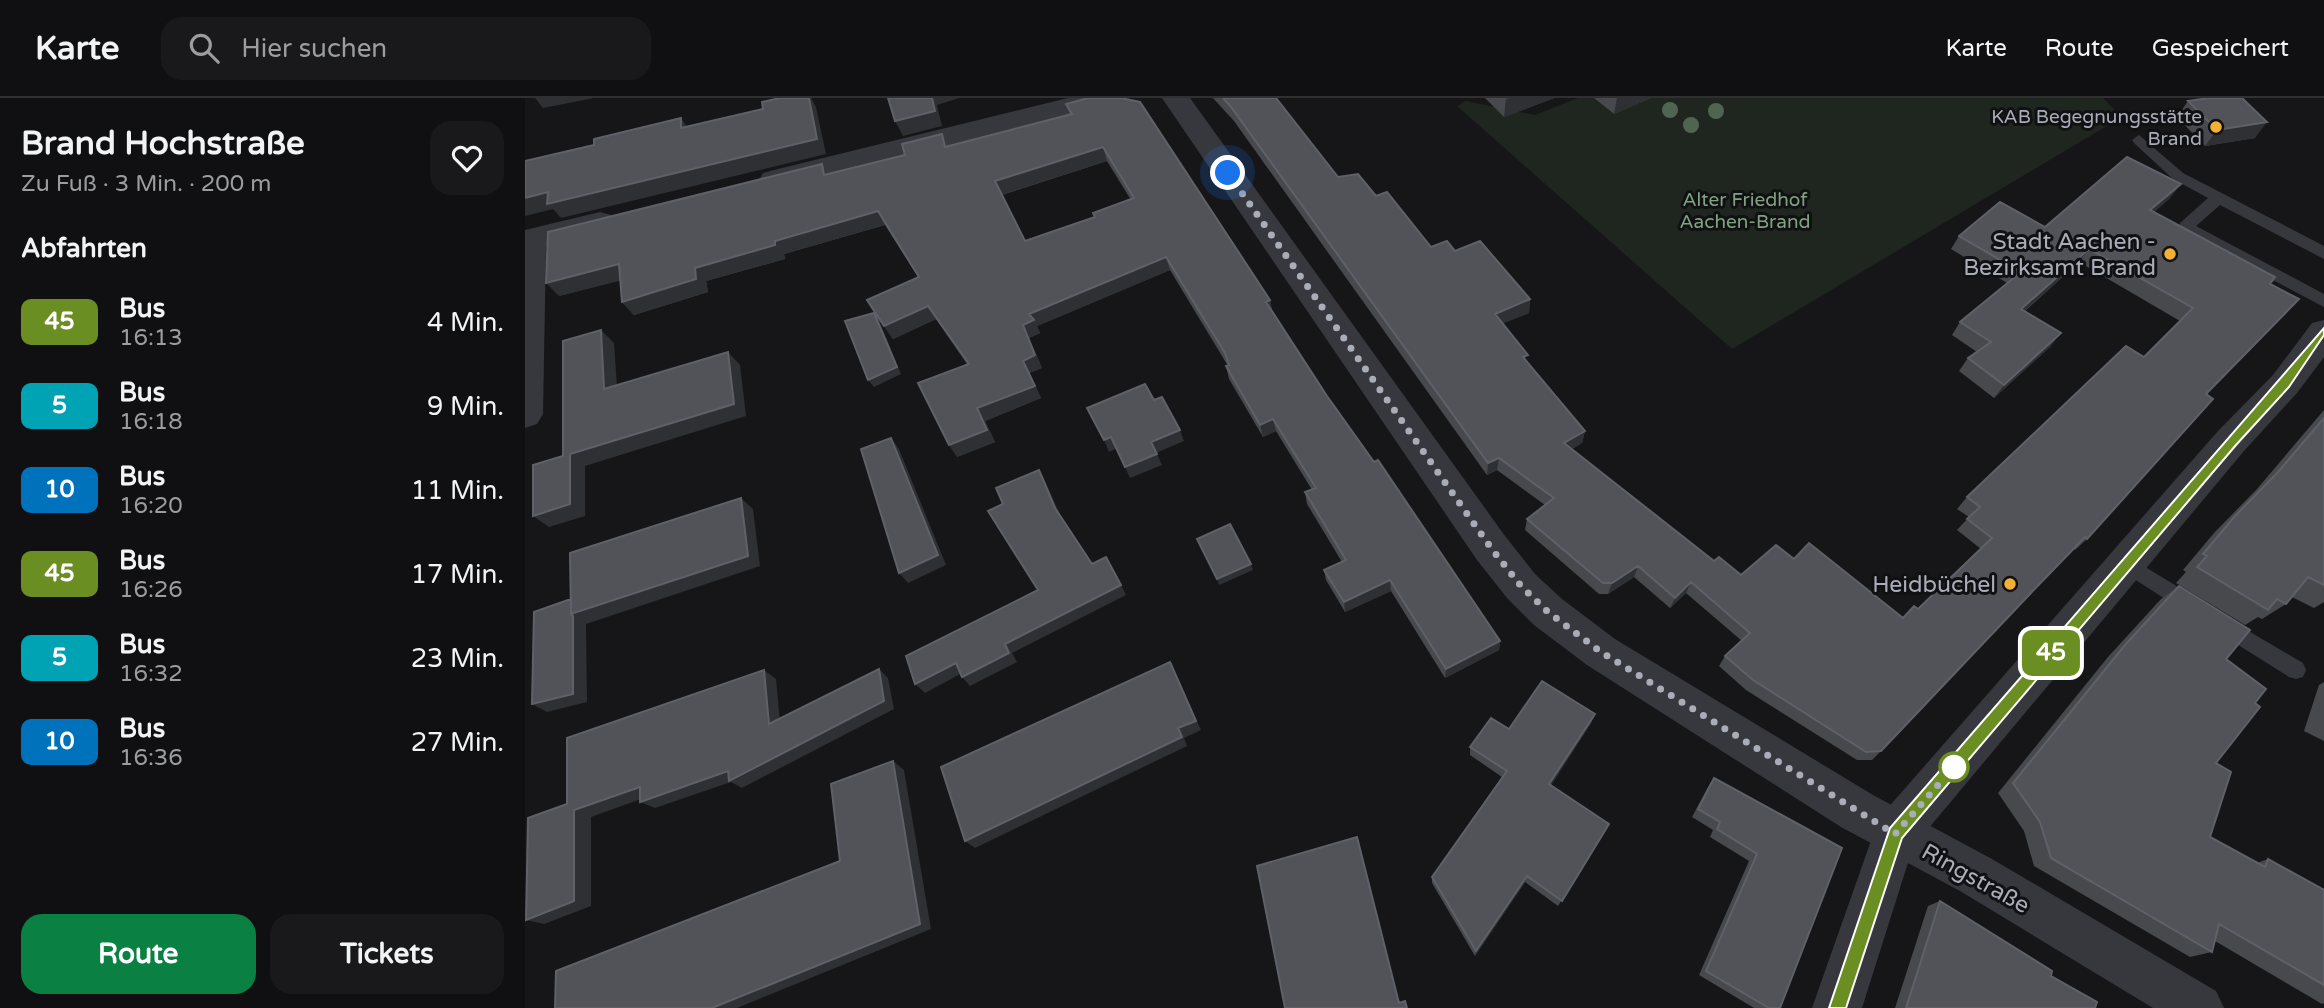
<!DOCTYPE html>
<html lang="de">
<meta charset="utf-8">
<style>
:root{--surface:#101012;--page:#19191b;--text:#f1f3f6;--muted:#9c9d9f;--line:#303032;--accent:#0b8043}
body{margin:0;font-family:"Varela Round",sans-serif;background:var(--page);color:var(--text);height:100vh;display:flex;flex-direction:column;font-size:26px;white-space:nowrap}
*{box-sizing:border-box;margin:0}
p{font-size:23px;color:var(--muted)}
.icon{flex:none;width:38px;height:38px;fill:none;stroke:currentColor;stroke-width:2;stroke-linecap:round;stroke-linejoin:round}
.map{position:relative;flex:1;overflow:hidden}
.sheet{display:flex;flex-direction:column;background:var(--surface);width:525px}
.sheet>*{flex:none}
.badge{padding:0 14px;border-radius:10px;font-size:24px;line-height:46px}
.you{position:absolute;width:35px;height:35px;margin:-18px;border:5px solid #fff;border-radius:50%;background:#1a73e8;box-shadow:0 0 0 10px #1a73e833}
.map>.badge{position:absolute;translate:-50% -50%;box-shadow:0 0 0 4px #fff}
h2{padding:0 21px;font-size:26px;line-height:63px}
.round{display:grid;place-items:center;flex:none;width:74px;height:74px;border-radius:21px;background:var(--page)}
.summary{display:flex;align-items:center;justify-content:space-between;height:119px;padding:0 21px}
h1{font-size:33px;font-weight:700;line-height:52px}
.button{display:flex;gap:14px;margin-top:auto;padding:14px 21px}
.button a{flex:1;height:80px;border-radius:21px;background:var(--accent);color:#fff;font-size:28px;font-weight:700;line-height:80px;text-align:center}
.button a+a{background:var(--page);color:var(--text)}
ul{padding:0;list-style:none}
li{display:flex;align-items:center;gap:21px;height:84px;padding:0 21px}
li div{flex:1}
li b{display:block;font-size:26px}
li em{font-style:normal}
li .badge{min-width:77px;font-weight:700;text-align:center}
header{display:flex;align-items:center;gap:42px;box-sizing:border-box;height:98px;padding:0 35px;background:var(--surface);border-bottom:2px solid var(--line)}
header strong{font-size:33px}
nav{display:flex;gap:38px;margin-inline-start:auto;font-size:24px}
.search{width:490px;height:63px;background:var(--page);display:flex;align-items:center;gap:18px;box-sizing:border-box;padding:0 24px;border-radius:21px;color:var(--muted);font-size:26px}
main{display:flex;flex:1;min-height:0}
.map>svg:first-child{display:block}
.green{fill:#1e261f}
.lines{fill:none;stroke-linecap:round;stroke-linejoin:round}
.service{fill:#37383d;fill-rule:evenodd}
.minor{fill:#37383d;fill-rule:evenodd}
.tertiary{fill:#37383d;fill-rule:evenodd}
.tree{fill:#506452}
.wall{fill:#47494d;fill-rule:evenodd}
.shaded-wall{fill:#2f3033}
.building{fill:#525359;stroke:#5f6168;stroke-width:2;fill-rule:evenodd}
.line{fill:#6b8e23;stroke:#fff;stroke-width:2}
.walk{stroke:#a8adb8;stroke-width:7;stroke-dasharray:0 12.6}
.poi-dot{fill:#f2b134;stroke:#111113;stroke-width:2.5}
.stop-dot{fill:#fff;stroke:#6b8e23;stroke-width:3.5}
.labels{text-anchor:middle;stroke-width:6;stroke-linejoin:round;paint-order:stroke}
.far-poi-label{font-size:19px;fill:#a8adb8;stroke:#111113;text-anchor:end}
.far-park-label{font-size:19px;fill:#7fa381;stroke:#111113}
.poi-label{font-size:23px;fill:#a8adb8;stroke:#111113;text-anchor:end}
.street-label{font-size:23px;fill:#a8adb8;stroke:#111113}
</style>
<header>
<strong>Karte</strong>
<div class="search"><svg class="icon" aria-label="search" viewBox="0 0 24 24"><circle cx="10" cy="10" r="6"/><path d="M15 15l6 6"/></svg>Hier suchen</div>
<nav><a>Karte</a><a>Route</a><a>Gespeichert</a></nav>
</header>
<main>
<section class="sheet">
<div class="summary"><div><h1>Brand Hochstraße</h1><p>Zu Fuß · 3 Min. · 200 m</p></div><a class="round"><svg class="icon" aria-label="heart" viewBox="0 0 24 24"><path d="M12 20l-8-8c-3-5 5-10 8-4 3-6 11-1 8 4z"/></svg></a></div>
<h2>Abfahrten</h2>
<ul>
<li><span class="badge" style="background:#6b8e23;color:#fff">45</span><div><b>Bus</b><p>16:13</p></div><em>4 Min.</em></li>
<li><span class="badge" style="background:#00a3b4;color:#fff">5</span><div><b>Bus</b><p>16:18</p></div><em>9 Min.</em></li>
<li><span class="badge" style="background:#0072bc;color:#fff">10</span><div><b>Bus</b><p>16:20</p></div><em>11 Min.</em></li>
<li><span class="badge" style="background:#6b8e23;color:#fff">45</span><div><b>Bus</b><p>16:26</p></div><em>17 Min.</em></li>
<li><span class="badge" style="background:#00a3b4;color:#fff">5</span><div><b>Bus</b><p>16:32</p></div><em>23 Min.</em></li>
<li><span class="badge" style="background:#0072bc;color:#fff">10</span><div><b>Bus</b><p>16:36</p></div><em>27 Min.</em></li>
</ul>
<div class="button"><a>Route</a><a>Tickets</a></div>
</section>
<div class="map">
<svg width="1799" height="910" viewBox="0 0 1799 910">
<rect width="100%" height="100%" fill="#161618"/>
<path class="green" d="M 1053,0 L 1069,0 L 1089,16 L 1126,0 L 1578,0 L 1597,19 L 1207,251 L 932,8 L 941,3 L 1010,17 Z"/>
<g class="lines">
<path class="service" d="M 1614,37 L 1658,75 L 1799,148 L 1799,161 L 1695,107 L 1671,128 L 1799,196 L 1799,209 L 1655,133 L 1655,125 L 1683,100 L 1648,81 L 1609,45 L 1607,42 Z
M 1602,458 L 1673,501 L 1676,507 L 1673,513 L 1666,516 L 1659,513 L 1595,472 L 1592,466 L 1595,460 Z
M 1698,518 L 1778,565 L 1781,572 L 1778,579 L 1771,581 L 1764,579 L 1691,533 L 1688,527 L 1691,521 Z"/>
<path class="minor" d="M 543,0 L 593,0 L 589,6 L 249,92 L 238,89 L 234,82 L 238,75 L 249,72 Z
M 637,0 L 665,0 L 980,438 L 1010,476 L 1037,501 L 1090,541 L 1348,697 L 1467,761 L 1691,893 L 1699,910 L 1628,910 L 1435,793 L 1316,729 L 1062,567 L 1009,527 L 982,500 L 952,462 Z
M 75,114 L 86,117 L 90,125 L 86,133 L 21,149 L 18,316 L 12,326 L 0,330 L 0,132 Z"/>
<path class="tertiary" d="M 1799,222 L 1799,259 L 1772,295 L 1719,353 L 1388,749 L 1337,910 L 1287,910 L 1354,720 L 1693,333 L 1748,277 L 1787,225 Z"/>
</g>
<g class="tree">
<circle cx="1145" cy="12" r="8"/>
<circle cx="1191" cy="13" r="8"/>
<circle cx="1166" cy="27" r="8"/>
</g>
<path class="wall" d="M 688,0 L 751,0 L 813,79 L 851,98 L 906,149 L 930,153 L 1005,201 L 1004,215 L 978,225 L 1002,263 L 1060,333 L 1057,345 L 1047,351 L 1189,463 L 1216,477 L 1269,461 L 1378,520 L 1393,511 L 1456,451 L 1432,432 L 1444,419 L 1432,411 L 1442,399 L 1619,259 L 1655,223 L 1554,164 L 1500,213 L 1526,248 L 1469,300 L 1434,273 L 1443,260 L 1452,254 L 1427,237 L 1435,224 L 1482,185 L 1426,151 L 1434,138 L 1520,129 L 1645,100 L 1629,114 L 1745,186 L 1681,296 L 1562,441 L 1550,452 L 1549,450 L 1505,496 L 1356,653 L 1347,662 L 1332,662 L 1221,592 L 1194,568 L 1200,558 L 1217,543 L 1161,495 L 1145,510 L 1109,479 L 1083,496 L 1074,496 L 1000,432 L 1002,421 L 1020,407 L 972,372 L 962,377 L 709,23 Z
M 960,0 L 1029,0 L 979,19 Z
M 1069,0 L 1126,0 L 1089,16 Z
M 1663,3 L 1730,40 L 1680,48 L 1652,19 Z
M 541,6 L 745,202 L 747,214 L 802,298 L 975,543 L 974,552 L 920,580 L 866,493 L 820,514 L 801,482 L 799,472 L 817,464 L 782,406 L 780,394 L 787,392 L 751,333 L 738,339 L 704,281 L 701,268 L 703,268 L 645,172 L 512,228 L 515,235 L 504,240 L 517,270 L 504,275 L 516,300 L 460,323 L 470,344 L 432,359 L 442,266 L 411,221 L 368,241 L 359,228 L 393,179 L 360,127 L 259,156 L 260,161 L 181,183 L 183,194 L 109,217 L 97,204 L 95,182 L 34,198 L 303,76 L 423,49 L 545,17 ZM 582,63 L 606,102 L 568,115 L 570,119 L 500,143 L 477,97 Z
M 1799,312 L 1799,504 L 1789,510 L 1767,499 L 1761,506 L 1737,521 L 1733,519 L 1720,527 L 1651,485 L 1661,474 L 1658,472 L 1689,435 L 1732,391 Z
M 1654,488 L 1730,605 L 1691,665 L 1685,739 L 1732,765 L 1743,761 L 1799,792 L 1799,905 L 1797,906 L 1690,843 L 1687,854 L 1665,859 L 1509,768 L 1499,733 L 1473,695 L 1583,559 L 1636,501 Z
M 1799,584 L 1799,643 L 1779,633 L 1794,587 Z
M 1066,625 L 1026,687 L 1084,726 L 1033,808 L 1000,784 L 950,858 L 907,785 L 907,779 L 977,679 L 945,657 L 945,649 L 984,631 Z
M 1189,680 L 1317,750 L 1255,910 L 1229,910 L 1174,877 L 1224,763 L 1185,739 L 1188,732 L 1167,719 L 1183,689 Z
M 1415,803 L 1526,878 L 1570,910 L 1370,910 L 1403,808 Z"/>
<path class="shaded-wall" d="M 10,0 L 69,0 L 18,10 Z
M 284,0 L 286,0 L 291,9 L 301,56 L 36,120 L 28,111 L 0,118 L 0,100 Z
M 407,0 L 434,0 L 412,7 L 417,28 L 378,38 L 370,23 Z
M 984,0 L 1029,0 L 979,19 L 981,1 Z
M 1092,0 L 1126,0 L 1089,16 Z
M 156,20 L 167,36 L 156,30 Z
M 1742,24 L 1730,40 L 1680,48 L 1692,32 Z
M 578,49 L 582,63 L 476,97 L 470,83 Z
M 1656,86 L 1645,100 L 1615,126 L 1625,112 Z
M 353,113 L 360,127 L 259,156 L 260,161 L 181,183 L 183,194 L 109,217 L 97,204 L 170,170 L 250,143 Z
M 1564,151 L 1554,164 L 1487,224 L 1496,211 Z
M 641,159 L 645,172 L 512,228 L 515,235 L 504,240 L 517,270 L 504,275 L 516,300 L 460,323 L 470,344 L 432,359 L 424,347 L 452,310 L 498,263 L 498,227 L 504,216 Z
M 94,166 L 106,180 L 34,198 L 21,185 Z
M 1005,201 L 1004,215 L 969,229 L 970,216 Z
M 745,202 L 748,215 L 741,204 Z
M 403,208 L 411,221 L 368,241 L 359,228 Z
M 349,215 L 354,222 L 376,276 L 349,289 L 343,282 Z
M 76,232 L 89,245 L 93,303 L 79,291 Z
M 1536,235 L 1526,248 L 1469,300 L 1479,287 Z
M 203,254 L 215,267 L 221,318 L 60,368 L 60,418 L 24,429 L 8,418 L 45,356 Z
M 748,321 L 751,333 L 738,339 L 735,327 Z
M 655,332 L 659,343 L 631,355 L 626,344 Z
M 1060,333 L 1057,345 L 1037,357 L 1039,345 Z
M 586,339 L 591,351 L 584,354 L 579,342 Z
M 366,340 L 374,351 L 421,467 L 383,485 L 374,475 Z
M 632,356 L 637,367 L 605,380 L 600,369 Z
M 974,360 L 972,372 L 962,377 L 963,365 Z
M 514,372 L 520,383 L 537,421 L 530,410 Z
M 216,400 L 228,411 L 235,468 L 61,526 L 62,604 L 22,614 L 7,606 L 46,516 Z
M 726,466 L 728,472 L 694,487 L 692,481 Z
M 1113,468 L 1109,479 L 1083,496 L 1087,485 Z
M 865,482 L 866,493 L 820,514 L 819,504 Z
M 1166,484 L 1161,495 L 1145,510 L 1150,500 Z
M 596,487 L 601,497 L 487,555 L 492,564 L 445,588 L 437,579 L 480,546 Z
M 975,543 L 974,552 L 920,580 L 921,571 Z
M 645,564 L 676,632 L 659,640 L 662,648 L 450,750 L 440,743 L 653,630 Z
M 431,565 L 439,574 L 400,595 L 390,586 Z
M 354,571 L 363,580 L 369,611 L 217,690 L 206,684 L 130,710 L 115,704 Z
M 239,572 L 251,581 L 256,634 L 244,626 Z
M 1070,616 L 1066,625 L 1022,694 L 1024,686 Z
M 368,663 L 379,672 L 406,831 L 212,910 L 187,910 L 395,826 Z
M 115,689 L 130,696 L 66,719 L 66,808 L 19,826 L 1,822 L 49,712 Z
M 1002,778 L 1000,784 L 950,858 L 951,853 Z"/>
<path class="building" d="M 255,0 L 284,0 L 292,41 L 22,106 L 23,94 L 0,100 L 0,63 L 69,47 L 69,41 L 156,20 L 156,30 L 238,11 L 237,4 Z
M 363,0 L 407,0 L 410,13 L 370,23 Z
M 563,0 L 596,0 L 615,4 L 745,202 L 741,204 L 802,298 L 849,364 L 853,362 L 975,543 L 921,571 L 865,482 L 819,504 L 799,472 L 821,462 L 780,394 L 791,390 L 748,321 L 735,327 L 701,268 L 704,267 L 700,255 L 641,159 L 504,216 L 509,222 L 498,227 L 510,257 L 498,263 L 510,288 L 452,310 L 462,332 L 424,347 L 393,285 L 444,266 L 403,208 L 359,228 L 342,202 L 394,179 L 353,113 L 250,143 L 250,147 L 170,170 L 171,181 L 97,204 L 94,166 L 21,185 L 23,134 L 297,66 L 299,77 L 380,57 L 377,46 L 417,36 L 420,49 L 547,16 L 541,6 ZM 578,49 L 609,100 L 568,115 L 570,119 L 500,143 L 470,83 Z
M 698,0 L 751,0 L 813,79 L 833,76 L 851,98 L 862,94 L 906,149 L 922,143 L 930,153 L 955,143 L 1005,201 L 970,216 L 1003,257 L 998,259 L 1060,333 L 1039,345 L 1189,463 L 1194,459 L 1216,477 L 1251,447 L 1269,461 L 1284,445 L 1378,520 L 1389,508 L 1393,511 L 1467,440 L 1442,421 L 1455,409 L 1442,399 L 1601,248 L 1619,259 L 1668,210 L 1564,151 L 1496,211 L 1536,235 L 1479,287 L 1443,260 L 1466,244 L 1435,224 L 1496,174 L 1434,138 L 1475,104 L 1520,129 L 1602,59 L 1656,86 L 1625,112 L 1750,179 L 1745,186 L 1774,201 L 1681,296 L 1688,301 L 1562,441 L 1560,439 L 1505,496 L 1356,653 L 1341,654 L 1228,582 L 1200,558 L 1225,535 L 1166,484 L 1150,500 L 1113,468 L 1087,485 L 1078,485 L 1002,421 L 1029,400 L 974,360 L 963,365 L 706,9 Z
M 1684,0 L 1717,0 L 1742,24 L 1692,32 L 1663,3 Z
M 349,215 L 372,269 L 343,282 L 320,223 Z
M 76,232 L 79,291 L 203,254 L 209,306 L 45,356 L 45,406 L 8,418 L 8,367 L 38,358 L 38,243 Z
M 620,286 L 629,302 L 637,299 L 655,332 L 626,344 L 632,356 L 600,369 L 586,339 L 579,342 L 562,310 Z
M 1799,320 L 1799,487 L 1783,479 L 1761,506 L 1752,501 L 1743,512 L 1672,469 L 1682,458 L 1678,456 L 1710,418 L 1753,374 Z
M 366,340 L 413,457 L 374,475 L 336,351 Z
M 514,372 L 530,410 L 567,466 L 581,459 L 596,487 L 480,546 L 484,555 L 437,579 L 431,565 L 390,586 L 381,558 L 513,492 L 463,413 L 478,406 L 471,390 Z
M 216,400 L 223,458 L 46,516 L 45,455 Z
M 705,426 L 726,466 L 692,481 L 672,441 Z
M 1654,488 L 1725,532 L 1701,561 L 1741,591 L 1730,605 L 1735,609 L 1691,665 L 1706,674 L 1685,739 L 1740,769 L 1743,761 L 1799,792 L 1799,887 L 1694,826 L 1687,854 L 1526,760 L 1515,724 L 1488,685 L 1600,547 Z
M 46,501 L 46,516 L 48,518 L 48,596 L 7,606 L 9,514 Z
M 645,564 L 671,623 L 653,630 L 657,639 L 440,743 L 416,669 Z
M 354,571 L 359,603 L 204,683 L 203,673 L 115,704 L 115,689 L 49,712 L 49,803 L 1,822 L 3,720 L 42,706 L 42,640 L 239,572 L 244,626 Z
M 1017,583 L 1070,616 L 1024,686 L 1084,726 L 1037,803 L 1002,778 L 951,853 L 907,779 L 982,673 L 945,649 L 966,620 L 984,631 Z
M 368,663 L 395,826 L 187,910 L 30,910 L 31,873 L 315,763 L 306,686 Z
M 1189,680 L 1317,750 L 1255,910 L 1244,910 L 1181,873 L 1232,756 L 1192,731 L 1195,724 L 1173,711 Z
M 832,739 L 874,905 L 880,903 L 882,910 L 760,910 L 732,768 Z
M 1415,803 L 1527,873 L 1526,878 L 1572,904 L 1570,910 L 1381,910 Z"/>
<path class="line" d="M 1799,230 L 1799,237 L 1764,289 L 1711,347 L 1377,740 L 1321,910 L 1304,910 L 1365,730 Z"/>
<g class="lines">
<path class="walk" d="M 703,75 L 966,450 L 996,488 L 1023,514 L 1076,554 L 1370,736 L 1429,669"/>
</g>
<g class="poi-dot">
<circle cx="1691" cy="29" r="7"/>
<circle cx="1645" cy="156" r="7"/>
<circle cx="1485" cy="486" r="7"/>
</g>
<circle class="stop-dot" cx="1429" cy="669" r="14"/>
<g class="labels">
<g class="far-poi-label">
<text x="1677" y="25">KAB Begegnungsstätte<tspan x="1677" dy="22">Brand</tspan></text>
</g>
<g class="far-park-label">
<text x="1220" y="108">Alter Friedhof<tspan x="1220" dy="22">Aachen-Brand</tspan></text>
</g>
<g class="poi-label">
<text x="1631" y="151">Stadt Aachen -<tspan x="1631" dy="26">Bezirksamt Brand</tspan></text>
<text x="1471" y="494">Heidbüchel</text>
</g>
<g class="street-label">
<text transform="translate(1451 780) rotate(29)" y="8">Ringstraße</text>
</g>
</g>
</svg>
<div class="you" style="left:703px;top:75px"></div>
<b class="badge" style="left:1526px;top:555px;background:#6b8e23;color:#fff">45</b>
</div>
</main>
